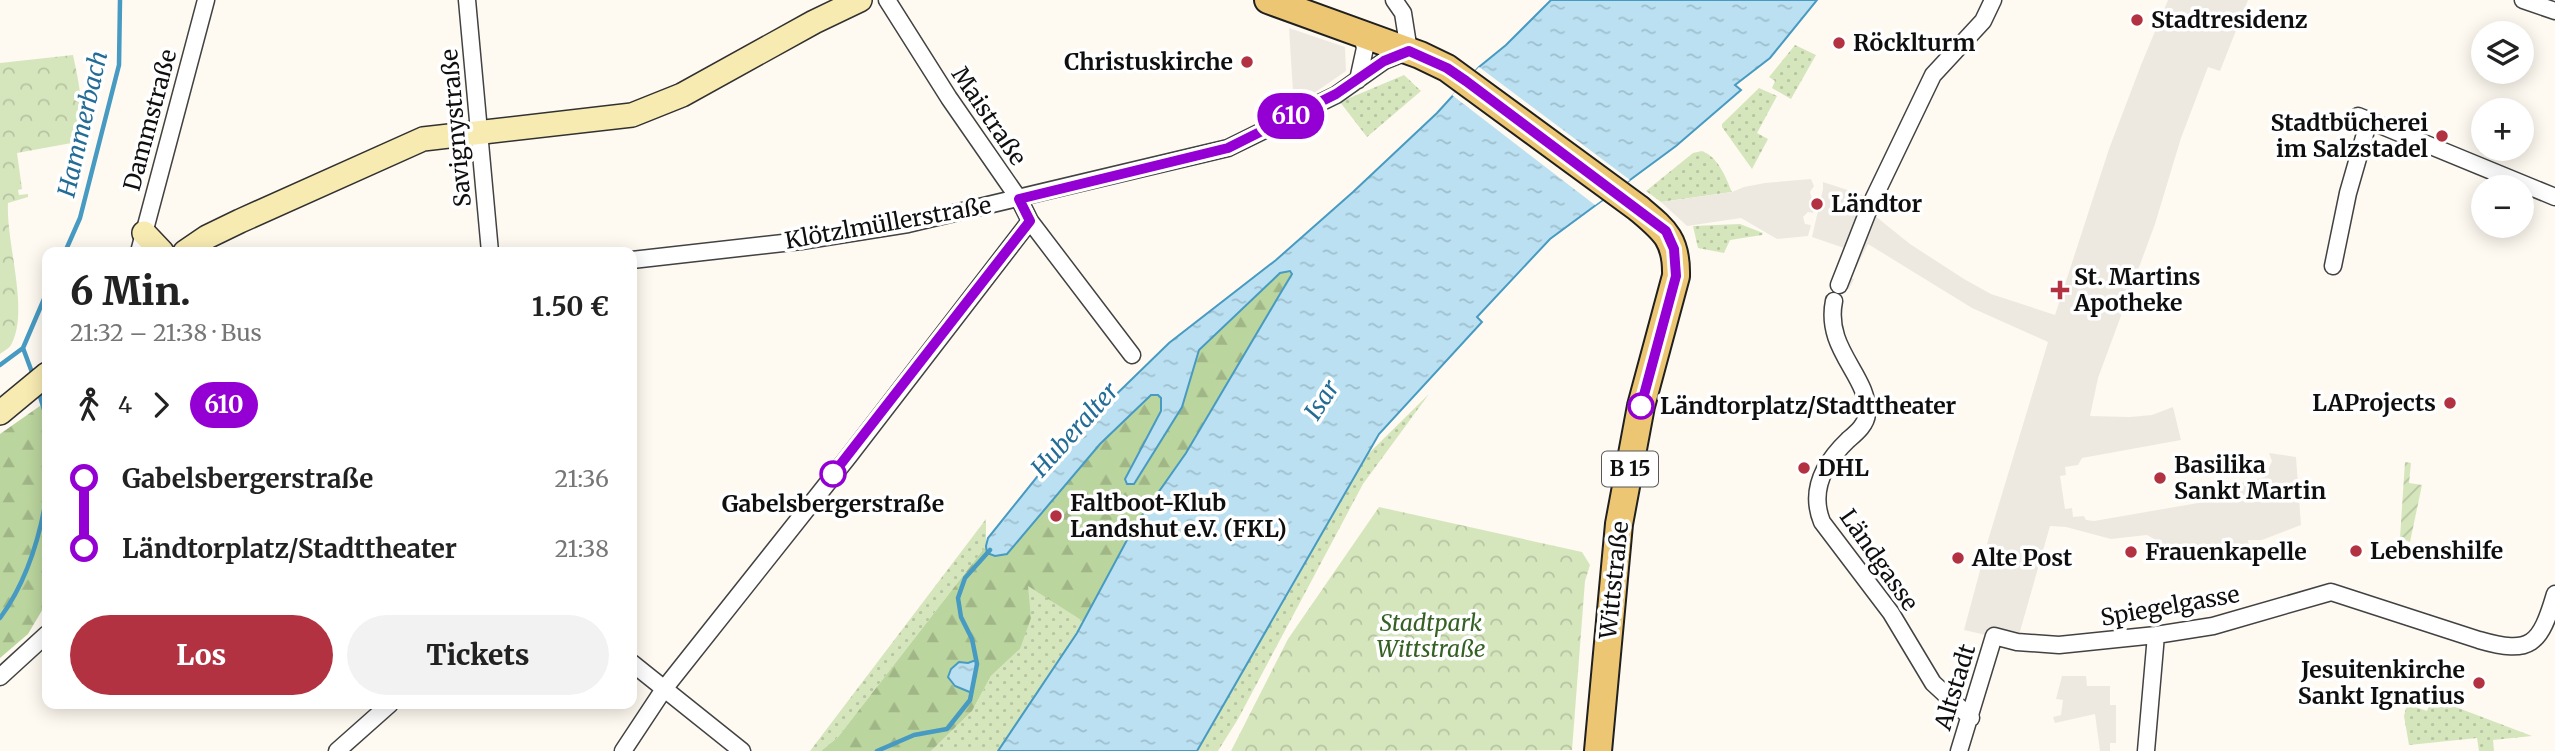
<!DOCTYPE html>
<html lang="de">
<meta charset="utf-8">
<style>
:root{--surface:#fff;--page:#f2f2f2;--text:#222;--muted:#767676;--accent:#b33241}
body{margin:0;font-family:Merriweather,serif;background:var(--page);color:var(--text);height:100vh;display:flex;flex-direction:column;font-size:26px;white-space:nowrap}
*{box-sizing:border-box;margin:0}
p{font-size:23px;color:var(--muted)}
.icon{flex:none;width:38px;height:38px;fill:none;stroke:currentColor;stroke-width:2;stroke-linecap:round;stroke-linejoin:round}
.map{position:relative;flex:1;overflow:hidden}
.side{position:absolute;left:42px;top:247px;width:595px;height:462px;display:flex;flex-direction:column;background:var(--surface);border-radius:14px;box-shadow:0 4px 18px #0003}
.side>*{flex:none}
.badge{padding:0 14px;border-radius:23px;font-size:24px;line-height:46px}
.fabs{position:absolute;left:2471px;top:21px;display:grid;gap:14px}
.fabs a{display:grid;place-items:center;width:63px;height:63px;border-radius:50%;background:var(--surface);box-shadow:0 4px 18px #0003;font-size:35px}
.map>.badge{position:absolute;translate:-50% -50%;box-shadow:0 0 0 4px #fff}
.legs{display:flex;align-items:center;gap:10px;height:77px;padding:0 28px;font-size:23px}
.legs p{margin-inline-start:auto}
.head{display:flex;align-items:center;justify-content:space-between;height:119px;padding:0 28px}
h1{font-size:38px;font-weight:800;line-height:52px}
.action{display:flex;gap:14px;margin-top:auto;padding:14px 28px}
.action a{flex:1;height:80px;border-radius:42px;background:var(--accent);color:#fff;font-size:28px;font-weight:800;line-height:80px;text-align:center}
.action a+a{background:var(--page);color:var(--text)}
ul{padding:0 28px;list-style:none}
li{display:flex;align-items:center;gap:24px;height:70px;font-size:26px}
li i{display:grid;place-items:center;width:10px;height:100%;margin:0 9px;background:currentColor}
li i::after{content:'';width:18px;height:18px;margin:-9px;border:5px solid;border-radius:50%;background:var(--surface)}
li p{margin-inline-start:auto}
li:first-child i{background:linear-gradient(#0000 50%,currentColor 0)}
li:last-child i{background:linear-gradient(currentColor 50%,#0000 0)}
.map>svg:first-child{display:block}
.grass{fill:url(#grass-dots)}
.forest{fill:url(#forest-firs)}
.park{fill:url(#park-crowns)}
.garden{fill:url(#garden-furrows)}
.plaza{fill:#eee9e0}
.water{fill:url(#water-ripples);stroke:#479ac2;stroke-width:2}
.pier{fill:#fefaf1}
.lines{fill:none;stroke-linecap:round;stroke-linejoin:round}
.stream{stroke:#479ac2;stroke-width:4.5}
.street-casing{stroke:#424242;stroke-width:19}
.secondary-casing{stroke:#313131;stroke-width:26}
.primary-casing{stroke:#202020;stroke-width:30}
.street{stroke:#fff;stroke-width:16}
.secondary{stroke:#f8ebb2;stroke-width:23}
.primary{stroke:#edc673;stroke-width:26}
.line-1-casing{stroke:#fff;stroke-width:16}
.line-1{stroke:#9400d3;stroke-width:10}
.poi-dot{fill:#b33241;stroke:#fff;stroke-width:2.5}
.stop-1-dot{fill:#fff;stroke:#9400d3;stroke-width:3.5}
.labels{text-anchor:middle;stroke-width:7;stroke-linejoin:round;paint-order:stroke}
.shield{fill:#fff;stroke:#575757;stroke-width:2}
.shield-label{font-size:21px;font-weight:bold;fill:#0f0f0f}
.poi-label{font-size:23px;font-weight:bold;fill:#0f0f0f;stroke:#fff;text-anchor:start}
.street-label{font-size:23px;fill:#0f0f0f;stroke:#fff}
.stop-label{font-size:23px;font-weight:bold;fill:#0f0f0f;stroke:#fff;text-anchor:start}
.park-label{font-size:23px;font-style:italic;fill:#356124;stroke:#fff}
.water-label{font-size:24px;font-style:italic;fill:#226c96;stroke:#fff}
</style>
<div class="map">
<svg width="2555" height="751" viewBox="0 0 2555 751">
<defs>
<pattern id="grass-dots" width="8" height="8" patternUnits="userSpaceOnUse" patternTransform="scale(1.75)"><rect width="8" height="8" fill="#d5e6bd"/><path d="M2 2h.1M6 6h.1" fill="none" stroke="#b6c4a1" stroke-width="1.8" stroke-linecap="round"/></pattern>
<pattern id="forest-firs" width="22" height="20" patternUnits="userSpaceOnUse" patternTransform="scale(1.75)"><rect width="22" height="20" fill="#bbd59e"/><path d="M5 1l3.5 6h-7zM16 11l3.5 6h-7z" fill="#a0b687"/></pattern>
<pattern id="park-crowns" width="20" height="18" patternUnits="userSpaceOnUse" patternTransform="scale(1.75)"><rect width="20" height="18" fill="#d5e6bd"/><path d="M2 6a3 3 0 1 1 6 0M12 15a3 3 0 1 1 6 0" fill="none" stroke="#b6c4a1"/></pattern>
<pattern id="garden-furrows" width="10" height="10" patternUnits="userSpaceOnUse" patternTransform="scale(1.75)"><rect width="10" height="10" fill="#d5e6bd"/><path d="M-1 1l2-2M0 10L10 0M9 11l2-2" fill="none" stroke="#b6c4a1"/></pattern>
<pattern id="water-ripples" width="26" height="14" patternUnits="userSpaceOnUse" patternTransform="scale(1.75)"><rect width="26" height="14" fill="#bae0f1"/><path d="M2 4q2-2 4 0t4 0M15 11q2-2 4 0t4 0" fill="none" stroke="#9fbfcd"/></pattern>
</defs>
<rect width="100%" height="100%" fill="#fefaf1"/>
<path class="grass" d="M 1795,45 L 1816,55 L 1791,99 L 1772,88 L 1775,81 L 1769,77 Z
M 1404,75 L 1421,91 L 1367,137 L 1340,102 Z
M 1759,88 L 1777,96 L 1757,133 L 1768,139 L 1752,169 L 1722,127 L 1722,124 Z
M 1702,151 C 1719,158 1725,176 1732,192 L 1661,202 L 1646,191 L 1693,153 Z
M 1740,224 L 1763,233 L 1762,235 L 1730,240 L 1724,253 L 1698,248 L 1693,226 Z
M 1429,394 L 1363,484 L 1238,719 L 1218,751 L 1197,751 L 1366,456 Z
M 986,519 L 986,546 L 838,737 L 821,751 L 810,751 Z
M 1028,585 L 1084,622 L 998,751 L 931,751 L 972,711 L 991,676 L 1020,649 L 1028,599 Z
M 2432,698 L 2532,736 L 2493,740 L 2494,751 L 2479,751 L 2477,738 L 2409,745 L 2404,716 L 2407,704 L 2427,711 Z"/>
<path class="forest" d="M 1285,271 L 1292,273 L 1186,454 L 1134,528 L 1084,622 L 1028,586 L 1031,618 L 1020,649 L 991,676 L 972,711 L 931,751 L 821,751 L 838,737 L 986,546 L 987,553 L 995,556 L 1007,554 L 1100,444 L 1151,395 L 1158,395 L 1161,398 L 1161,411 L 1125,479 L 1134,484 L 1182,407 L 1199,350 L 1280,273 Z
M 47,401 L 47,602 L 28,634 L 0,658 L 0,434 Z"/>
<path class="park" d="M 73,55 C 79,83 86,114 77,142 L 17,153 L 22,189 L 18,190 L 19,195 L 28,194 L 28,197 L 8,203 C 6,244 29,308 12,343 C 10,348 4,351 0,354 L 0,63 Z
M 1379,507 L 1582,552 L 1590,565 L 1585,581 L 1572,750 L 1231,751 L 1288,639 Z"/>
<path class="garden" d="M 2405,462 L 2411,463 L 2409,483 L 2422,485 L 2410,542 L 2400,538 Z"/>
<path class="plaza" d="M 2168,0 L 2248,0 L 2220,71 L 2208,67 L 2181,138 L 2155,224 L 2098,378 L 2090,416 L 2130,417 L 2152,415 L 2173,407 L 2181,440 L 2082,458 L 2078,465 L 2065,467 L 2066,475 L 2060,476 L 2065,509 L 2072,508 L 2073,517 L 2084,516 L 2086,520 L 2094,521 L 2221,499 L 2221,496 L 2234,493 L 2237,484 L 2265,477 L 2272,461 L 2269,453 L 2296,457 L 2301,525 L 2262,540 L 2248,540 L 2249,546 L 2204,552 L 2200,548 L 2158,552 L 2156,540 L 2147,535 L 2111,539 L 2066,527 L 2050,526 L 2017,642 L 1964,630 L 1989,537 L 2048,342 L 1972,308 L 1868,244 L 1851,278 L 1854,279 L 1849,289 L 1832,284 L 1844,248 L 1812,237 L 1823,189 L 1823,182 L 1866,196 L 1874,215 L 1910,244 L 1964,279 L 1991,294 L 2055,315 L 2109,149 L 2141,65 Z
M 1289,28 L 1345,47 L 1346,71 L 1294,107 Z
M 1811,179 L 1814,186 L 1810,192 L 1812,199 L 1816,200 L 1813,213 L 1808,212 L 1803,217 L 1805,224 L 1811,225 L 1808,236 L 1777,239 L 1741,218 L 1687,226 L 1661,202 L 1732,192 L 1744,187 L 1765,183 Z
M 2062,676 L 2086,676 L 2087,686 L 2110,686 L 2110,705 L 2116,705 L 2116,743 L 2110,743 L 2110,751 L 2100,751 L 2095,714 L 2055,723 L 2053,717 L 2061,715 L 2063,700 L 2056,699 Z"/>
<path class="water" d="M 1551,0 L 1817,0 L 1770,58 L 1735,85 L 1741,90 L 1676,146 L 1550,239 L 1477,317 L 1482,322 L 1379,434 L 1197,751 L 998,751 L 1077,633 L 1134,527 L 1186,453 L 1280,294 L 1292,274 L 1290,271 L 1280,273 L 1199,350 L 1182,407 L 1134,484 L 1127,484 L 1125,479 L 1161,411 L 1161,398 L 1158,395 L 1151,395 L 1100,444 L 1007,554 L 995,556 L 987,553 L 986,546 L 988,538 L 1057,452 L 1169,343 L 1276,260 L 1353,192 L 1437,113 L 1479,67 L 1506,45 Z
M 976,660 L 977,664 L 972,693 L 955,686 L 948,677 L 951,669 L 959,662 L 968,663 Z"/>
<path class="pier" d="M 1479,67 L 1630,180 L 1595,205 L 1452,95 Z"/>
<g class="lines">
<path class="stream" d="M 65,252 L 80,218 L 119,65 L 120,0
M 0,365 L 23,348
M 33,375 L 23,348 L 47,292
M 38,390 L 47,419
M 0,618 C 26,583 40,537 47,494
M 877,751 L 914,735 L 947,729 L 970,700 L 977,664 L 972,639 L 961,617 L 958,598 L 965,578 L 990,550"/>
<defs>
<path id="street" d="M 467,0 L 490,252
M 887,0 L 949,98 L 1019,199 L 1030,221 L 1132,355
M 2523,0 L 2555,11
M 1358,80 L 1365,48 L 1361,33
M 2358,116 L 2555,197
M 139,252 L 206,0
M 632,260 L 801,241 L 908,224 L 1228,148 L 1336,95 L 1384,61 L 1409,51 L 1403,13 L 1394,0
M 2333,266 L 2348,193 L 2369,120
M 1839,285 L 1870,206 L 1933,75 L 1983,21 L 1993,0
M 1834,301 C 1824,350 1870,376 1867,414 C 1866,425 1856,433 1848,440 C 1825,462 1809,490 1822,522 L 1891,613 L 1933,683 L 1971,718
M 632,663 L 742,751
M 0,677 L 47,634
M 337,751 L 390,704
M 623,751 L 664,689 L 849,456 L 1030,221
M 1959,751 L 1994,636 L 2017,642 L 2059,645 L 2156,635 L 2213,626 L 2331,592 L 2479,640 C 2531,655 2540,645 2555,594
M 2146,751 L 2156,635"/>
<path id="secondary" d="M 144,233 L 162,252
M 185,252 L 207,237 L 240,221 L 423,139 L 632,115 L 682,95 L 814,22 L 860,0
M 0,413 L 47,374"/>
<path id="primary" d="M 1268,0 L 1420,55 L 1447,68 L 1638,208 C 1664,230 1677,239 1676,276 L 1641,406 L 1619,524 L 1598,751"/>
</defs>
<use href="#street" class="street-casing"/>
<use href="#secondary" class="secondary-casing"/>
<use href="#primary" class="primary-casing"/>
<use href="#street" class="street"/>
<use href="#secondary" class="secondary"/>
<use href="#primary" class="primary"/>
</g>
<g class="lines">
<defs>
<path id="line-1" d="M 833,474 L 1030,221 L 1019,199 L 1228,148 L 1336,94 L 1384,61 L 1409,51 L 1447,68 L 1466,81 L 1666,231 L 1674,249 L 1676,276 L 1641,406"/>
</defs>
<use href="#line-1" class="line-1-casing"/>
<use href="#line-1" class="line-1"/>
</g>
<g class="poi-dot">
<circle cx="2137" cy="20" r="7"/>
<circle cx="1839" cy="43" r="7"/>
<circle cx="1247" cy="62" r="7"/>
<circle cx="2442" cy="136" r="7"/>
<circle cx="1817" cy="204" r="7"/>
<path d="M2056.5 279.5h7v7h7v7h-7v7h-7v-7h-7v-7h7z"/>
<circle cx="2450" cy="403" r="7"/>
<circle cx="1804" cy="468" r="7"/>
<circle cx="2160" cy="478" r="7"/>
<circle cx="1056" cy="516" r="7"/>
<circle cx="2356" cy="551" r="7"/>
<circle cx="2131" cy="552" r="7"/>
<circle cx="1958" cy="558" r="7"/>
<circle cx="2479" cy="683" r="7"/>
</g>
<g class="stop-1-dot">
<circle cx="1641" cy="406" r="12"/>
<circle cx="833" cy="474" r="12"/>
</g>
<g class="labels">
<rect class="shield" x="1602" y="451.5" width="56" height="35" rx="5"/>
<g class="shield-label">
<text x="1630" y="476">B 15</text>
</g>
<g class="poi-label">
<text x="2151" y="28">Stadtresidenz</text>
<text x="1853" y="51">Röcklturm</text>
<text x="1233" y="70" text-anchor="end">Christuskirche</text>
<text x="2428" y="131" text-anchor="end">Stadtbücherei<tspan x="2428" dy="26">im Salzstadel</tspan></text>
<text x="1831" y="212">Ländtor</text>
<text x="2074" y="285">St. Martins<tspan x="2074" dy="26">Apotheke</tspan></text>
<text x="2436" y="411" text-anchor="end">LAProjects</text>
<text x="2174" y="473">Basilika<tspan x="2174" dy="26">Sankt Martin</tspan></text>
<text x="1818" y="476">DHL</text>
<text x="1070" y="511">Faltboot-Klub<tspan x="1070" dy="26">Landshut e.V. (FKL)</tspan></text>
<text x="2370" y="559">Lebenshilfe</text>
<text x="2145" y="560">Frauenkapelle</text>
<text x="1972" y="566">Alte Post</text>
<text x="2465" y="678" text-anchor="end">Jesuitenkirche<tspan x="2465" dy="26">Sankt Ignatius</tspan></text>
</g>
<g class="street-label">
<text transform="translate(989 116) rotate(56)" y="8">Maistraße</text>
<text transform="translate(150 120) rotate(-75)" y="8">Dammstraße</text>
<text transform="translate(456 128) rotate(-95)" y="8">Savignystraße</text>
<text transform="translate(888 223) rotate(-10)" y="8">Klötzlmüllerstraße</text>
<text transform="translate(1879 560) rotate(55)" y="8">Ländgasse</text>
<text transform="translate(1614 580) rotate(-84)" y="8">Wittstraße</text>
<text transform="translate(2170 606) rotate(-10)" y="8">Spiegelgasse</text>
<text transform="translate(1955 687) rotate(-73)" y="8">Altstadt</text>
</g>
<g class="stop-label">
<text x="1660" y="414">Ländtorplatz/Stadttheater</text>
<text x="833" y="512" text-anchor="middle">Gabelsbergerstraße</text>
</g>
<g class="park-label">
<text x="1431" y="631">Stadtpark<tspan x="1431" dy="26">Wittstraße</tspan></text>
</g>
<g class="water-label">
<text transform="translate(83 124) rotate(-77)" y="8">Hammerbach</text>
<text transform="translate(1322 400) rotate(-57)" y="8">Isar</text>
<text transform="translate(1075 430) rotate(-48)" y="8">Huberalter</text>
</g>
</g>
</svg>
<div class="fabs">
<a><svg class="icon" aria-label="layers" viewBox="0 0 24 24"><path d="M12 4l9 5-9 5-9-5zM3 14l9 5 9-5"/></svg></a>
<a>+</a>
<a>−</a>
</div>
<b class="badge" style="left:1291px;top:116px;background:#9400d3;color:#fff">610</b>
<section class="side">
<div class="head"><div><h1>6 Min.</h1><p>21:32 – 21:38 · Bus</p></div><b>1.50 €</b></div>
<div class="legs"><svg class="icon" aria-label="walk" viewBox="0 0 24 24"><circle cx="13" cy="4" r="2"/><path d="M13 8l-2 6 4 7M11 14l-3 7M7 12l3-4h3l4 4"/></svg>4<svg class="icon" aria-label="forward" viewBox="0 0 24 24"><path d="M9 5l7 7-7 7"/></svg><b class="badge" style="background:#9400d3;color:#fff">610</b></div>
<ul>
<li><i style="color:#9400d3"></i><b>Gabelsbergerstraße</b><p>21:36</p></li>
<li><i style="color:#9400d3"></i><b>Ländtorplatz/Stadttheater</b><p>21:38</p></li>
</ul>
<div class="action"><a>Los</a><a>Tickets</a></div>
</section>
</div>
